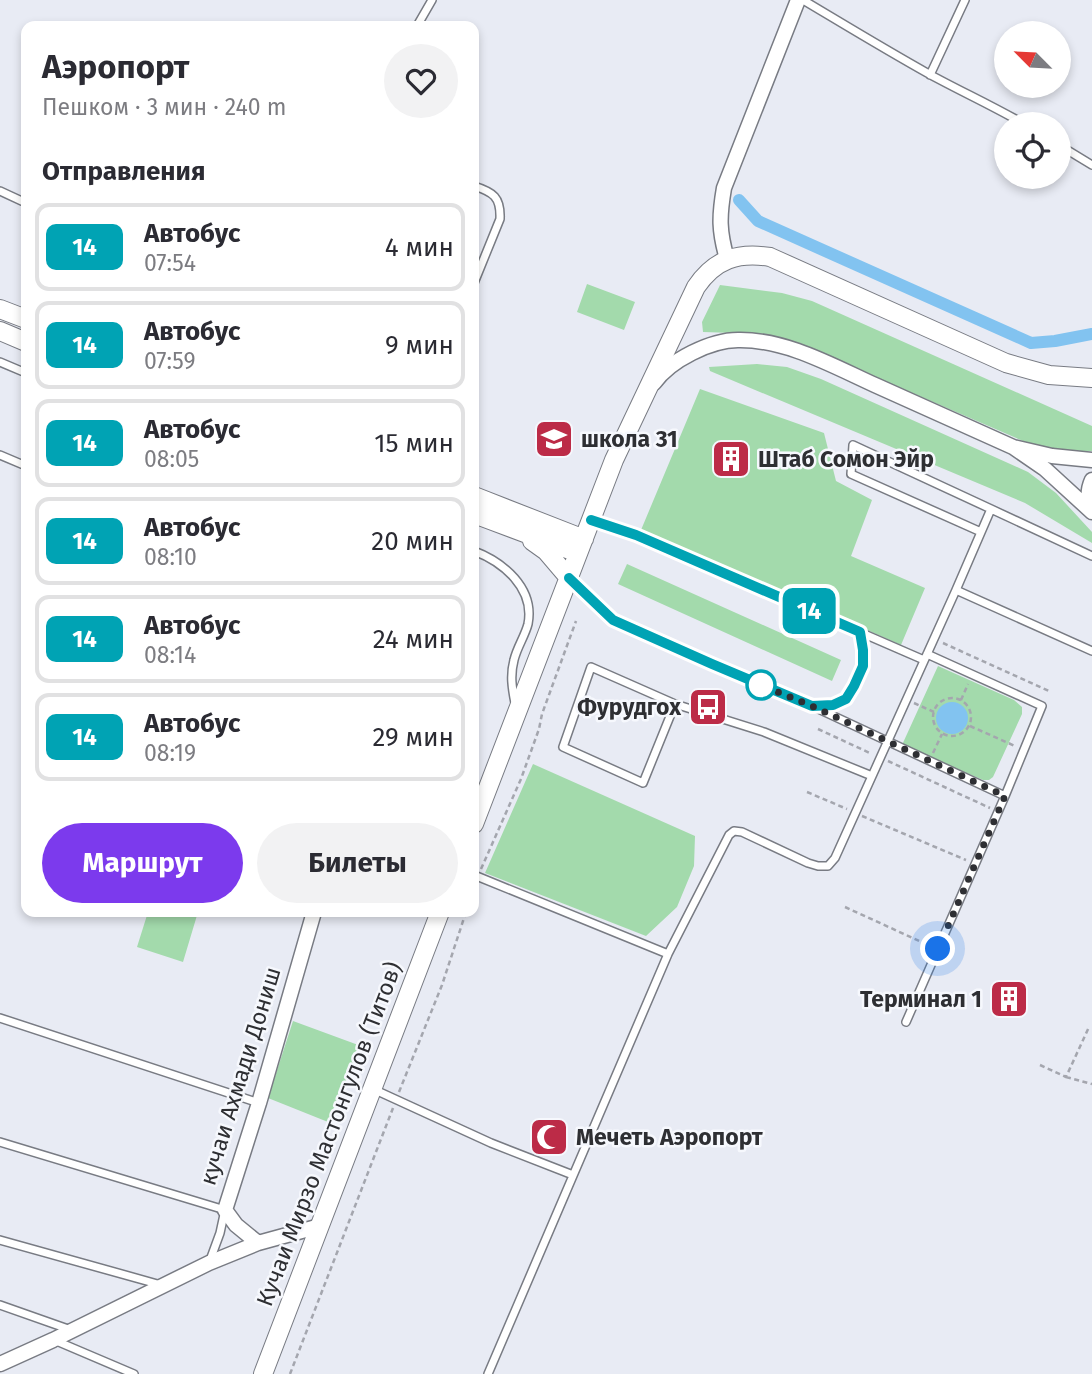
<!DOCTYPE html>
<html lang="ru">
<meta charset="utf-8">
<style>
:root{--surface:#fff;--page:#f2f2f3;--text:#2b2b33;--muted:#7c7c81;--line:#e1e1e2;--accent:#7c3aed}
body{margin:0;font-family:"Fira Sans",sans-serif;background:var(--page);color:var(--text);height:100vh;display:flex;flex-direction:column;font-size:26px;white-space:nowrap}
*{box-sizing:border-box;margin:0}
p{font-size:23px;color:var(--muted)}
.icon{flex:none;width:38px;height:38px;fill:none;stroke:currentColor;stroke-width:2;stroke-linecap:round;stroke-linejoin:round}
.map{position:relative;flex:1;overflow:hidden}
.panel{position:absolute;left:21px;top:21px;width:458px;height:896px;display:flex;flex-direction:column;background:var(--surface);border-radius:14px;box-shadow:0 4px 10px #0003}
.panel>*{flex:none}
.badge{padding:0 14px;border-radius:10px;font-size:24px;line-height:46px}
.needle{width:46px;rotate:294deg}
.tools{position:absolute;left:994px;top:21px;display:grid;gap:14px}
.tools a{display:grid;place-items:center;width:77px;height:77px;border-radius:50%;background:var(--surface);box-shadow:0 4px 10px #0003;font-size:35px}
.you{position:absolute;width:35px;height:35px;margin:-18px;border:5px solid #fff;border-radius:50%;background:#1a73e8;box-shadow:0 0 0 10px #1a73e833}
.map>.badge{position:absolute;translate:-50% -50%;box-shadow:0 0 0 4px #fff}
h2{padding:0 21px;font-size:26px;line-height:63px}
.round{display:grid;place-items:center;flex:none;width:74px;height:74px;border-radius:37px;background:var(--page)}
.head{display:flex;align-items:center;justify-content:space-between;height:119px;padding:0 21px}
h1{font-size:33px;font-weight:700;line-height:52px}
.action{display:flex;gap:14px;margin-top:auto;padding:14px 21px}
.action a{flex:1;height:80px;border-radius:42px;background:var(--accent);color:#fff;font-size:28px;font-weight:700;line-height:80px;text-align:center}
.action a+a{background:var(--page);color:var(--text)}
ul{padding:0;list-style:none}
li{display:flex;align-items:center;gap:21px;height:88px;margin:0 14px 10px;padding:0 7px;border:4px solid var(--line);border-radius:14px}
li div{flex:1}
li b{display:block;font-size:26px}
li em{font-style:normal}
li .badge{min-width:77px;font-weight:700;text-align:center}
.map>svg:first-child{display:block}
.green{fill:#a3daac}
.water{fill:#82c3f0}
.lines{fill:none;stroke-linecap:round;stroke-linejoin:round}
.canal{stroke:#82c3f0;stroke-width:12}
.service-casing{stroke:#787b83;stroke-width:10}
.minor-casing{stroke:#787b83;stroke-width:17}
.tertiary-casing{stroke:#787b83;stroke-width:20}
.path{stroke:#a4a6ae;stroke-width:2.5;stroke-dasharray:5 3.5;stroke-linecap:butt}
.service{stroke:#fff;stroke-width:7}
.minor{stroke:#fff;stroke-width:14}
.tertiary{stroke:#fff;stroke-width:18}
.line-casing{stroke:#fff;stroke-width:16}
.line{stroke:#00a3b4;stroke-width:10}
.walk{stroke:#2e2f33;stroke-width:7;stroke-dasharray:0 12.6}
.stop-dot{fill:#fff;stroke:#00a3b4;stroke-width:3.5}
.labels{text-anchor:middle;stroke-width:5;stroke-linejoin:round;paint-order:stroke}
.poi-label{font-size:23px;font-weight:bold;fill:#2e2f33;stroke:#f6f8fd;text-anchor:start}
.street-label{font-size:23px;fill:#2e2f33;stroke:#f6f8fd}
</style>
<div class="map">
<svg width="1092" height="1374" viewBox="0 0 1092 1374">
<rect width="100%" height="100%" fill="#e8ebf4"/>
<path class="green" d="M 587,284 L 635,302 L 624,330 L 577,312 Z
M 720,285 L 782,293 L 812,301 L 1092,426 L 1092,451 L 1066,452 L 1030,444 L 815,351 L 767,334 L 703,332 L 702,322 Z
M 757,364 L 787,367 L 821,379 L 1028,472 L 1056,493 L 1092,532 L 1092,543 L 1025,503 L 710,371 L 709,367 Z
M 700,389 L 824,433 L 836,481 L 872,500 L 851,556 L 925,588 L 901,645 L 641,530 Z
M 627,564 L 841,660 L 832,681 L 618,584 Z
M 938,666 L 1014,700 L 1022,707 L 1022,714 L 993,777 L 989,780 L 983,780 L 902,745 Z
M 533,764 L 695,836 L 694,866 L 677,907 L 646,936 L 485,873 Z
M 148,912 L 198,912 L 183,962 L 137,947 Z
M 293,1021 L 361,1046 L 328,1122 L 268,1098 Z"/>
<path class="water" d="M936 718a16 16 0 1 1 32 0a16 16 0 1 1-32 0Z"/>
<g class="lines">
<path class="canal" d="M 739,200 L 758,221 L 1031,343 L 1055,341 L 1092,334"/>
<defs>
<path id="service" d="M 803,0 C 845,25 886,50 929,74 C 960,91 993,106 1024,124
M 417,26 L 432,0
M 930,75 L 965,0
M 1059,145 L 1092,165
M 474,186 C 493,192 501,197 500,219 L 474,283
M 0,191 L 26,203
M 0,362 L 26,373
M 0,455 L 26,466
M 991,509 L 1092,556
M 592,520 L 636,535 L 924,660
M 474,551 C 503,562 535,588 528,624 C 525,636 517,647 514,660 C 510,675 512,688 515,703
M 570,579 L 613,620 L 712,664 L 812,706 L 1005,796
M 956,590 L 991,509 L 853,445 L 851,474 L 981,532
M 675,704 L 643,783 L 563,747 L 591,667 L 675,704 L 764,732 L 872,776
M 816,706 C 821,705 828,706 833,705 C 849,701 859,681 862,666 C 865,655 862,643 860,632
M 474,875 L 668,954
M 0,1018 L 259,1103
M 906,1022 L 1005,796 L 1042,706 L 927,654
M 373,1089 L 491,1143 L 573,1175
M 0,1142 L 225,1210 L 220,1233 L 209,1263
M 0,1240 L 161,1285
M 0,1305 L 71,1330
M 54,1340 L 134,1374
M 488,1374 L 668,954 L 729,835 L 734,831 L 742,832 L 808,863 L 818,866 L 828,866 L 835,858 L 956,590 L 1092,651"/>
<path id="minor" d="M 727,259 C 719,231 719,217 724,188 L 798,0
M 654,383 C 670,360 711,340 738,340 C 786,339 833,366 875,385 C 921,406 967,426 1013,447
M 1092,460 L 1052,456 L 1013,447 L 1045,469 L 1092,512
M 1092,480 C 1087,491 1088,500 1092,512
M 258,1243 L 236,1225 L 225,1210 L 259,1103 L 314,912
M 0,1364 L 53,1340 L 209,1263 L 258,1243 L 320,1226"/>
<path id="tertiary" d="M 0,309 L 26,319
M 0,331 L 26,342
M 474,496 L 584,539
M 474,514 L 578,553
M 532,541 L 546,551 L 569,578
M 474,824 L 614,460 L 696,287 C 715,259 738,252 770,257 L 1006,363 L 1049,375 L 1092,378
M 263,1374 L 440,912"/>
</defs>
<use href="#service" class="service-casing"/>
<use href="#minor" class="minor-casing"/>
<use href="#tertiary" class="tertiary-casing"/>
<path class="path" d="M 943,643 L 1049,691
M933 717a19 19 0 1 1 38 0a19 19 0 1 1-38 0Z
M 961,700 L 968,684
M 914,703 L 934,712
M 970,726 L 1015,746
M 818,729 L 872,754
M 933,753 L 942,734
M 888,761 L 990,808
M 807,792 L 847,809
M 862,816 L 966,860
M 481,869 L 521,779 L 539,729 L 542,714 L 576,621
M 845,907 L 928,945
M 1040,1065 L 1066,1077 L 1089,1027
M 1066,1077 L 1092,1084
M 399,1092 L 442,985 L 466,912
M 290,1374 L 393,1108"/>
<use href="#service" class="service"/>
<use href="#minor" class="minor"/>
<use href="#tertiary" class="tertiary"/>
</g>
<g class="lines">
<defs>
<path id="line" d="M 569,578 L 613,620 L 712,664 L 812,706 L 833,705 L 846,699 L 854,686 L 863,666 L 863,650 L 860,632 L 636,535 L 591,520"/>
</defs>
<use href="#line" class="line-casing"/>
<use href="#line" class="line"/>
<path class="walk" d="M 761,685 L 758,684 L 812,706 L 1005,796 L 938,949"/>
</g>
<defs>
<symbol id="school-square" viewBox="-11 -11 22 22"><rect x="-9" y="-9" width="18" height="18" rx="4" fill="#bc2b47" stroke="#f6f8fd"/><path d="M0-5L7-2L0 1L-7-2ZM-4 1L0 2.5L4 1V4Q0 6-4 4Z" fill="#fff"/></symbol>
<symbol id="building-square" viewBox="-11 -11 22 22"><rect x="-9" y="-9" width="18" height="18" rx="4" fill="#bc2b47" stroke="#f6f8fd"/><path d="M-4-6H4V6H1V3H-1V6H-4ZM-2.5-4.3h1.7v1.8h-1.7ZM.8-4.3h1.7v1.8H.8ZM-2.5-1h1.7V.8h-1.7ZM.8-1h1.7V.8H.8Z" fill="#fff"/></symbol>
<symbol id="bus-square" viewBox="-11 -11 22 22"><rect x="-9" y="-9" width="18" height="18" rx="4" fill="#bc2b47" stroke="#f6f8fd"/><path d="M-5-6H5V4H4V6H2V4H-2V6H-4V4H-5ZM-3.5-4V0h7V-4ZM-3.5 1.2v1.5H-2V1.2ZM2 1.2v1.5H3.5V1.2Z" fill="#fff"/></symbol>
<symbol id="mosque-square" viewBox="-11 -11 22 22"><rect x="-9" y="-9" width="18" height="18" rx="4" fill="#bc2b47" stroke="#f6f8fd"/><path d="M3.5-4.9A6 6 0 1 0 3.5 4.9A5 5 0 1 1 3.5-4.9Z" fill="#fff"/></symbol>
</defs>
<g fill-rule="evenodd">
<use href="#school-square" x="532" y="417" width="44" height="44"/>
<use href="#building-square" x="709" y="437" width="44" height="44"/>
<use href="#bus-square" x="686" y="685" width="44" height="44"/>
<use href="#building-square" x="987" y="977" width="44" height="44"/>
<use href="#mosque-square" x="527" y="1115" width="44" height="44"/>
</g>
<circle class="stop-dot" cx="761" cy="685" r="14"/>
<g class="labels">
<g class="poi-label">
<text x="581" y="447">школа 31</text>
<text x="758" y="467">Штаб Сомон Эйр</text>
<text x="681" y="715" text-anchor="end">Фурудгох</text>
<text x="982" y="1007" text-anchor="end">Терминал 1</text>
<text x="576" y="1145">Мечеть Аэропорт</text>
</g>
<g class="street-label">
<text transform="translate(240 1076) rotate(-73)" y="8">кучаи Ахмади Дониш</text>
<text transform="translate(329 1134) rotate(-69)" y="8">Кучаи Мирзо Мастонгулов (Титов)</text>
</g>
</g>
</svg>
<div class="tools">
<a><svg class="needle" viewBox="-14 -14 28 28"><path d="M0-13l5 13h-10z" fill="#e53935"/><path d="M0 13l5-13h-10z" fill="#7c7c81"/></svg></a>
<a><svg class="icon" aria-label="locate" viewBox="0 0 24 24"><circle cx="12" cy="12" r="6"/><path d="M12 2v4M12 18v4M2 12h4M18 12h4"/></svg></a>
</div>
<div class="you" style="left:938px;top:949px"></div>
<b class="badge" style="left:809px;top:611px;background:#00a3b4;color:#fff">14</b>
<section class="panel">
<div class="head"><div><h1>Аэропорт</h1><p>Пешком · 3 мин · 240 m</p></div><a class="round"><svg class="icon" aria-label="heart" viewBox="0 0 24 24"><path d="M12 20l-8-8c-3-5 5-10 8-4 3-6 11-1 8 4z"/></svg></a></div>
<h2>Отправления</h2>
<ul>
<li><span class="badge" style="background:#00a3b4;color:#fff">14</span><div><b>Автобус</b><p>07:54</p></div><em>4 мин</em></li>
<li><span class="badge" style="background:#00a3b4;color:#fff">14</span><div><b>Автобус</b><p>07:59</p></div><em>9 мин</em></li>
<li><span class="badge" style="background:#00a3b4;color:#fff">14</span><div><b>Автобус</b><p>08:05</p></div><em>15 мин</em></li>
<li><span class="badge" style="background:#00a3b4;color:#fff">14</span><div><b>Автобус</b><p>08:10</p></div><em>20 мин</em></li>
<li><span class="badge" style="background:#00a3b4;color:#fff">14</span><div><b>Автобус</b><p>08:14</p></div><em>24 мин</em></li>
<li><span class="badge" style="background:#00a3b4;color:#fff">14</span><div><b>Автобус</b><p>08:19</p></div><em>29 мин</em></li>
</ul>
<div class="action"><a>Маршрут</a><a>Билеты</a></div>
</section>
</div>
